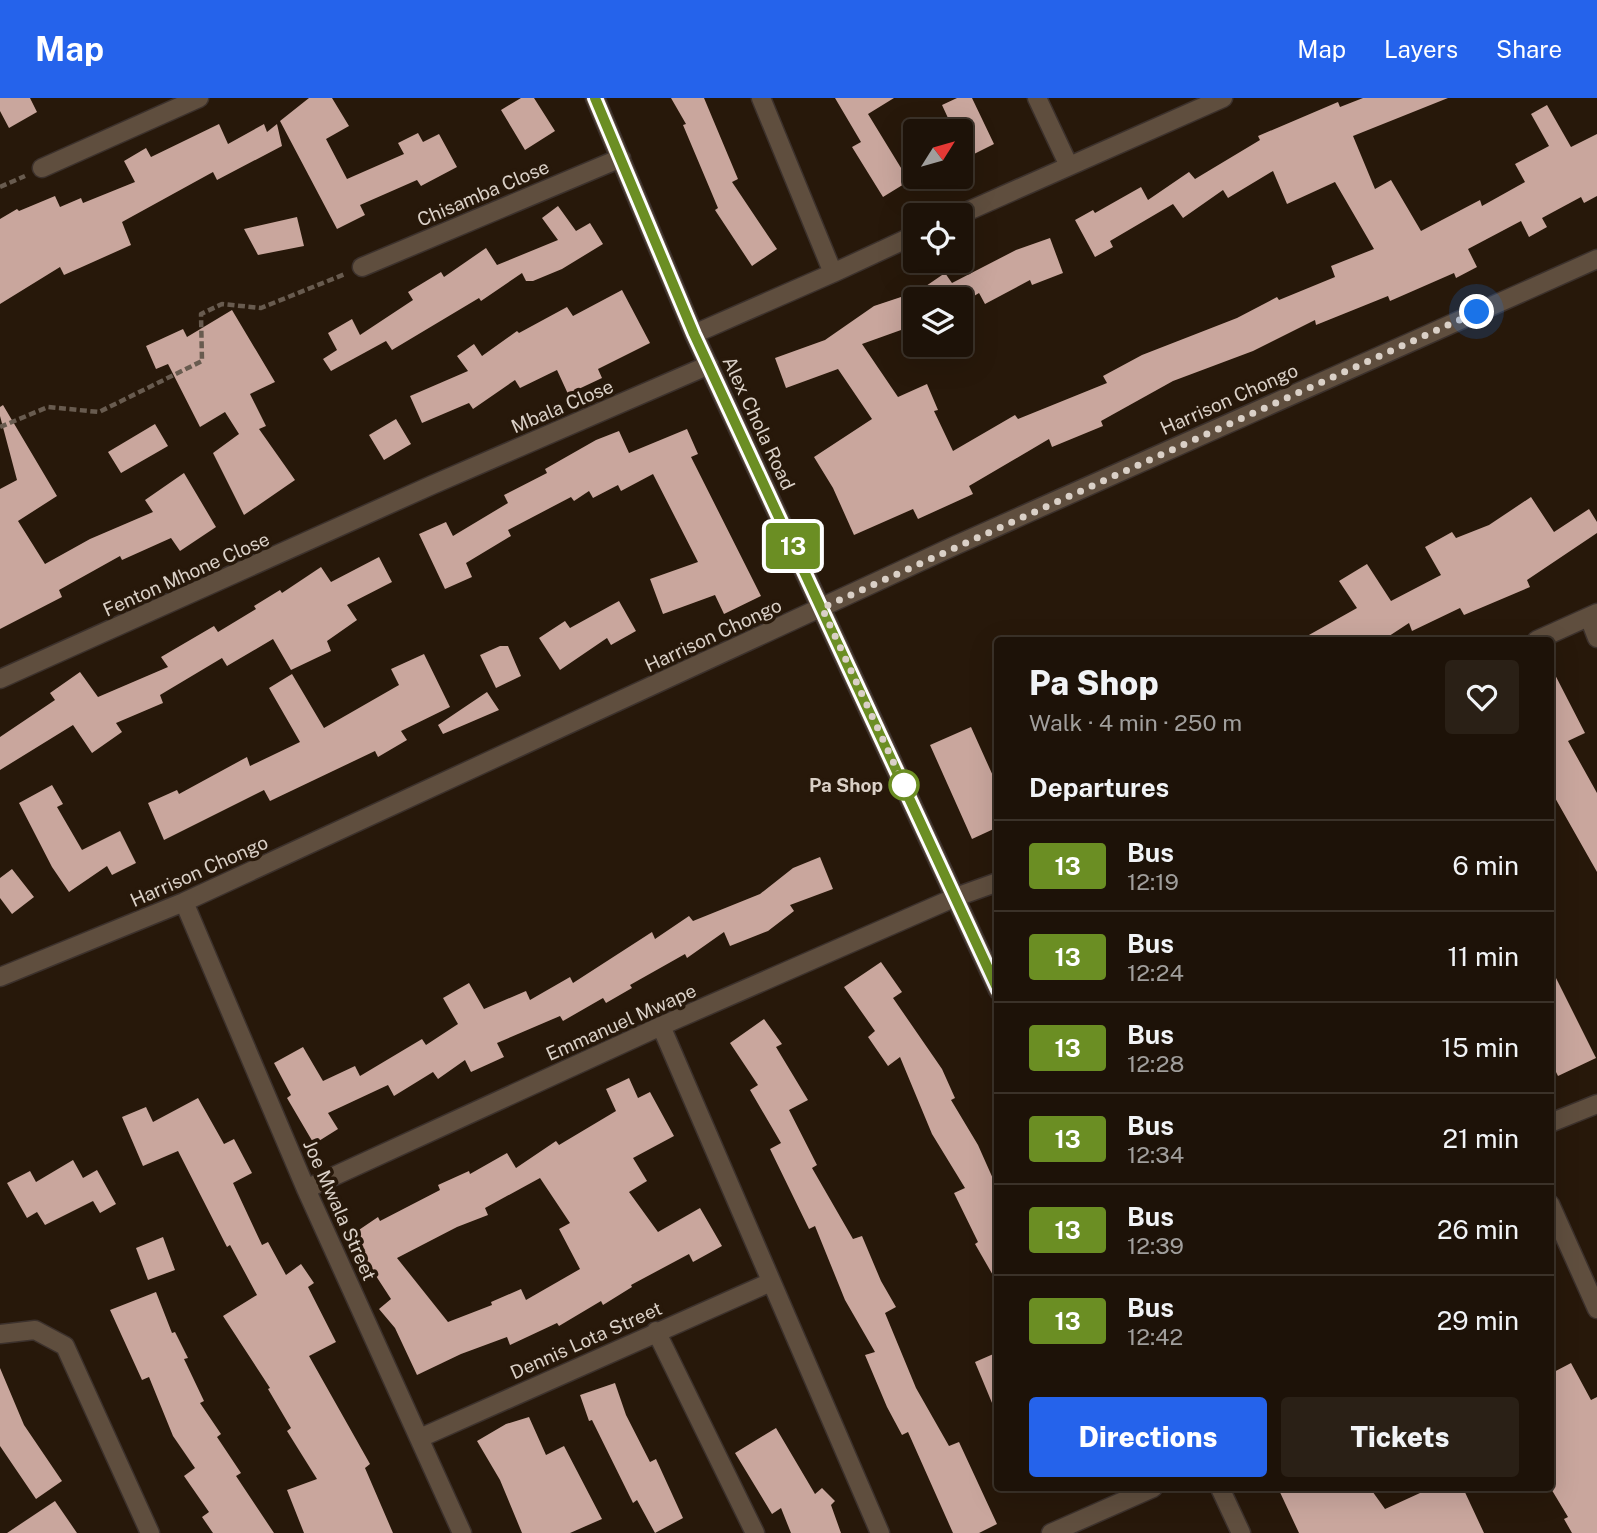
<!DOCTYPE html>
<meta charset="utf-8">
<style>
:root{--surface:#1d1208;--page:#2a2016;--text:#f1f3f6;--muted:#a09e9c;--line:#3b3229;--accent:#2563eb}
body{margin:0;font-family:"Public Sans",sans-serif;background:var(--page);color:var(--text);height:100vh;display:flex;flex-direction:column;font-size:26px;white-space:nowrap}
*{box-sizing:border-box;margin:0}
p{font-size:23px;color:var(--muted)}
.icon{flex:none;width:38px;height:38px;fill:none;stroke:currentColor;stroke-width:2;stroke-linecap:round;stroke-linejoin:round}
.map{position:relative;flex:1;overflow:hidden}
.details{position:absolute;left:994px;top:539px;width:560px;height:854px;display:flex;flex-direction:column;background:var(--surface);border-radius:7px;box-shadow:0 7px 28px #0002,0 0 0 2px var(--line)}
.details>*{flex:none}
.badge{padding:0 14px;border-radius:5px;font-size:24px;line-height:46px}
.needle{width:46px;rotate:53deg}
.fabs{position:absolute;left:903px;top:21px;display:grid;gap:14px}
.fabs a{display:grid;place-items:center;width:70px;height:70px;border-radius:7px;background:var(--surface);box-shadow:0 7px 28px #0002,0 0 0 2px var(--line);font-size:35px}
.you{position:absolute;width:35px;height:35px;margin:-18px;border:5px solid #fff;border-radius:50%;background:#1a73e8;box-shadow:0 0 0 10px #1a73e833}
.map>.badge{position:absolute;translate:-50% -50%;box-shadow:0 0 0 4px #fff}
h2{padding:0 35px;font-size:26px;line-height:63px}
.round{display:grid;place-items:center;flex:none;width:74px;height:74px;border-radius:7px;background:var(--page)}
.head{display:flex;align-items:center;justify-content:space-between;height:119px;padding:0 35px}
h1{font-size:33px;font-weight:800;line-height:52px}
.cta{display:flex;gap:14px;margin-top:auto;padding:14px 35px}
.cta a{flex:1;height:80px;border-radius:7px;background:var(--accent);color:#fff;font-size:28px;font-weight:800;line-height:80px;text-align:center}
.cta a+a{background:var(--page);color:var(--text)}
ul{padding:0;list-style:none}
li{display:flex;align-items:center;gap:21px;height:91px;padding:0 35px;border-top:2px solid var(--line)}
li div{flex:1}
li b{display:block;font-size:26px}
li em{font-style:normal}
li .badge{min-width:77px;font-weight:700;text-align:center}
header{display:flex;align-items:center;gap:42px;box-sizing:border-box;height:98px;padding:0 35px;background:var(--accent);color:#fff}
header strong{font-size:33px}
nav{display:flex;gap:38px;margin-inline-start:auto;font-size:24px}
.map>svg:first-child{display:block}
.building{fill:#c9a69d;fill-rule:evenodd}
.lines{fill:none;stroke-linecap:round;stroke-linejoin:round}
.minor-casing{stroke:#3c312c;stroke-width:21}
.path{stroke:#685b4f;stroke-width:4.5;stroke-dasharray:7 3.5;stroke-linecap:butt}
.minor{stroke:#5f4e3e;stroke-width:18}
.line-casing{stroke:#fff;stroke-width:16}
.line{stroke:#6b8e23;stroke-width:10}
.walk{stroke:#dad0c7;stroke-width:7;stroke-dasharray:0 12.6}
.stop-dot{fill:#fff;stroke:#6b8e23;stroke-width:3.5}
.labels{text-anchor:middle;stroke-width:7;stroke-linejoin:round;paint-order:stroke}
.street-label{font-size:19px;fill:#dad0c7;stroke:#27180a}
.stop-label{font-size:19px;font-weight:bold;fill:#dad0c7;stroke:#27180a;text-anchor:end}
</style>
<header>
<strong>Map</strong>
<nav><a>Map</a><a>Layers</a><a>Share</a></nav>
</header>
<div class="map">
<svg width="1597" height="1435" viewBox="0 0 1597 1435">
<rect width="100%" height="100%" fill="#27180a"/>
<path class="building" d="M 0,0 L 30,0 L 37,14 L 9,30 L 0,13 Z
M 309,0 L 332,0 L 349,28 L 326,41 L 347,81 L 404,56 L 398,45 L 418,35 L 423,44 L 439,36 L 457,69 L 421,88 L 417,82 L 360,107 L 365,117 L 337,131 L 280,23 Z
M 521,0 L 534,0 L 555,33 L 525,52 L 501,12 Z
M 671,0 L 704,0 L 738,81 L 732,84 L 777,151 L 752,168 L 715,112 L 718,110 L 683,27 L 686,26 Z
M 835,0 L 894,0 L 868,16 L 909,83 L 883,99 L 852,49 L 861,44 Z
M 957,0 L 972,0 L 994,46 L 966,60 L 961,49 L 961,33 L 954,33 L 942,7 Z
M 1363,0 L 1448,0 L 1353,38 L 1375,91 L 1391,82 L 1421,133 L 1480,102 L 1482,108 L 1525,84 L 1515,66 L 1549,48 L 1531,16 L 1547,7 L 1571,49 L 1597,36 L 1597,98 L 1584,105 L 1581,99 L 1542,120 L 1547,129 L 1529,139 L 1521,123 L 1468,151 L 1477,169 L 1456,180 L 1454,175 L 1390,203 L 1388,198 L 1316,227 L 1315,222 L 1253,253 L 1173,283 L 1101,323 L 1103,328 L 1052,349 L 1049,341 L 969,388 L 973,396 L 918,421 L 913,411 L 854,437 L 833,390 L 814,359 L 872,321 L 838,271 L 786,290 L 775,260 L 825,242 L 874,208 L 904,198 L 915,227 L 862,246 L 898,299 L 927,286 L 938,312 L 934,313 L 953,353 L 1015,317 L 1018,321 L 1107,285 L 1103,278 L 1142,257 L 1237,220 L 1277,199 L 1279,202 L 1335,179 L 1331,168 L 1374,151 L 1335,84 L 1287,106 L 1273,73 L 1228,100 L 1223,92 L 1183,120 L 1173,106 L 1110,143 L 1113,149 L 1095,159 L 1075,122 L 1093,112 L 1095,115 L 1141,89 L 1148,102 L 1189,74 L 1195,81 L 1260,42 L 1258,38 L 1338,4 L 1340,9 Z
M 219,26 L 228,46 L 264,26 L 267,34 L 277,26 L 282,48 L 217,82 L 213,74 L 122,124 L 131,147 L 64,177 L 60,169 L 0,206 L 0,121 L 17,111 L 19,113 L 55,98 L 60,109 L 81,100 L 83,105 L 135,84 L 124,63 L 146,50 L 151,59 Z
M 558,108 L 576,133 L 590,125 L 603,146 L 562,171 L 533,183 L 526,183 L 522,175 L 481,203 L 479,200 L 392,252 L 386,243 L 331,273 L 323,261 L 337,252 L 328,235 L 352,221 L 360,237 L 413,202 L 408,194 L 441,174 L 444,179 L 486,150 L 497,167 L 558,142 L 542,120 Z
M 297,119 L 304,148 L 258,157 L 244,131 Z
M 1050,140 L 1063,175 L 1032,187 L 1030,182 L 985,206 L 979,195 L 969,201 L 907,201 L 945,175 L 952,185 L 1016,152 Z
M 622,192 L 650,245 L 598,271 L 602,280 L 568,296 L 557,272 L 520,290 L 515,282 L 473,311 L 469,305 L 422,325 L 410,298 L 468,273 L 457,258 L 474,246 L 482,258 L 517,233 L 519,235 L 567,209 L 573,218 Z
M 232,212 L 275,284 L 250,296 L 266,328 L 259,331 L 295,382 L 244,417 L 213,355 L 239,336 L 225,314 L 200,329 L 168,266 L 156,271 L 146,248 L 183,231 L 187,239 Z
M 3,307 L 57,398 L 18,423 L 45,466 L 90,441 L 153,414 L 145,402 L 184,375 L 216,429 L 180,453 L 171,440 L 122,462 L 120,458 L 59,492 L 62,499 L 0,531 L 0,391 L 17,382 L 0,318 L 0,309 Z
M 396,321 L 411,346 L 384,362 L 369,337 Z
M 155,326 L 168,348 L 121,375 L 108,354 Z
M 687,331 L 698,356 L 691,359 L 761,498 L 724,516 L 715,497 L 663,516 L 650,481 L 698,464 L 653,376 L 621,393 L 618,387 L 593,400 L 589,393 L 574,403 L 571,399 L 508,432 L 511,438 L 466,465 L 472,479 L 445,491 L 419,436 L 446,424 L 453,438 L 508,405 L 504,397 L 547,375 L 545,371 L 596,342 L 619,333 L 629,355 Z
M 1531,399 L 1554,434 L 1589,411 L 1597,424 L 1597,435 L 1527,482 L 1530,489 L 1464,517 L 1460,510 L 1412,533 L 1409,525 L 1383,542 L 1300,542 L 1357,510 L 1339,483 L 1367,466 L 1391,503 L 1441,477 L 1425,449 L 1452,434 L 1456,440 L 1489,427 Z
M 379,459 L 392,484 L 347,507 L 357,522 L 327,543 L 331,553 L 291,572 L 273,541 L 227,568 L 222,560 L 160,597 L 163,605 L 116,625 L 122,634 L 92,655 L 73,627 L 0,672 L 0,639 L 55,602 L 50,595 L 80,574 L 98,599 L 168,569 L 161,559 L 214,528 L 218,534 L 256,511 L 254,508 L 280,492 L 282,495 L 321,469 L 331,484 Z
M 619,503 L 636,533 L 611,547 L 607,540 L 560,572 L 539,540 L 565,523 L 570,530 Z
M 500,548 L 508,548 L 521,578 L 496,590 L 480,557 Z
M 424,556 L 450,609 L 401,633 L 407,642 L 378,659 L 375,653 L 270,703 L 264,692 L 164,742 L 148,705 L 177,692 L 179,696 L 247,659 L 250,668 L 300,644 L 269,590 L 292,576 L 324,630 L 399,587 L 391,571 Z
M 1550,567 L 1585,635 L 1568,643 L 1597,695 L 1597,774 L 1550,691 Z
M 487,594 L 499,612 L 443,636 L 438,627 Z
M 971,629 L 998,689 L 998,729 L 972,741 L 930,647 Z
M 52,687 L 63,706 L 57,709 L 82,752 L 120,733 L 136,765 L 112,777 L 107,768 L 69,794 L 52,769 L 19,705 Z
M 820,759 L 833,791 L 790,807 L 794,813 L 768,833 L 730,848 L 724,834 L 687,860 L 685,856 L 630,887 L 632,890 L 606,905 L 603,900 L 563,923 L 560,918 L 497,945 L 504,959 L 471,974 L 465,962 L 438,981 L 433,974 L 394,998 L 388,987 L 328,1015 L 338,1031 L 314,1046 L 287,1000 L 291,997 L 274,965 L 303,949 L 323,983 L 355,968 L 360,978 L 422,941 L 426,947 L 458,926 L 443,900 L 469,885 L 484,911 L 526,893 L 530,902 L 570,879 L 573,885 L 652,834 L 655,841 L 689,818 L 693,823 L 760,796 L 793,770 Z
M 12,771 L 34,799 L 12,816 L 0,800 L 0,780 Z
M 881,864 L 902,894 L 893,900 L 942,971 L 955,1000 L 951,1002 L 978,1047 L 998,1092 L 998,1186 L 975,1146 L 978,1144 L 954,1095 L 965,1090 L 932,1036 L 900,959 L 888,968 L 868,939 L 875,933 L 844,889 Z
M 1550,868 L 1596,960 L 1558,978 L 1550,962 Z
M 764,921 L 782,946 L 776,949 L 808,1002 L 789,1012 L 817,1067 L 812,1070 L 853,1141 L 862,1138 L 881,1183 L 896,1209 L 885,1215 L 916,1290 L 949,1348 L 959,1344 L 997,1426 L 979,1435 L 953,1435 L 908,1334 L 902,1337 L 887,1309 L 865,1257 L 875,1254 L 845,1202 L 815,1128 L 809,1131 L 770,1051 L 781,1045 L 750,992 L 758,987 L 730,945 Z
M 629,980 L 638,1000 L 650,994 L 674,1038 L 633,1060 L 647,1083 L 629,1094 L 658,1134 L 700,1110 L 722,1148 L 693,1164 L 689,1156 L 631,1187 L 632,1189 L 603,1207 L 601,1203 L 559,1228 L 557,1225 L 510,1247 L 507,1239 L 461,1256 L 417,1277 L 395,1230 L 379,1211 L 391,1201 L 350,1138 L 378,1119 L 380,1123 L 440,1092 L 438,1087 L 469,1073 L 470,1076 L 507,1055 L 516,1070 L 556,1043 L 559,1047 L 616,1013 L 606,991 ZM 540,1080 L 570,1125 L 559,1131 L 580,1171 L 526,1202 L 521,1191 L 491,1204 L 492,1207 L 448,1224 L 397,1160 L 457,1129 L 488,1117 L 485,1110 Z
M 198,1000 L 224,1046 L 234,1041 L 252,1075 L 233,1085 L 262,1147 L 268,1144 L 286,1177 L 301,1166 L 314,1185 L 308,1189 L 336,1244 L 309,1258 L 370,1366 L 365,1370 L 393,1435 L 304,1435 L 287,1392 L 317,1381 L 287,1333 L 291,1330 L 268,1291 L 270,1290 L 223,1218 L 257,1197 L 230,1147 L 227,1149 L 178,1053 L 143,1068 L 122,1019 L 146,1009 L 153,1024 Z
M 73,1062 L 83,1080 L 97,1072 L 116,1106 L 100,1115 L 93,1103 L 45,1127 L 37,1114 L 27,1120 L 7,1085 L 30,1073 L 36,1084 Z
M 163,1139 L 175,1172 L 148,1182 L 136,1150 Z
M 156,1194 L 172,1235 L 175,1234 L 188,1260 L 184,1261 L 204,1303 L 200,1305 L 221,1336 L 217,1339 L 241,1375 L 236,1378 L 274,1435 L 213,1435 L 202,1419 L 209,1414 L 184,1378 L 195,1370 L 173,1338 L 149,1279 L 142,1282 L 110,1212 Z
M 998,1254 L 998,1317 L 997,1317 L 975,1264 Z
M 1571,1265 L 1591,1302 L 1597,1299 L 1597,1435 L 1572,1435 L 1564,1421 L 1568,1419 L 1550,1389 L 1550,1276 Z
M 0,1270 L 24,1327 L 62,1383 L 36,1401 L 0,1348 Z
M 615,1285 L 626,1317 L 650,1364 L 656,1361 L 683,1420 L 655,1435 L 637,1402 L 633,1405 L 592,1322 L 589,1323 L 580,1297 Z
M 529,1319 L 546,1357 L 564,1348 L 602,1421 L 570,1435 L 522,1435 L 500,1382 L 477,1343 L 506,1326 Z
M 776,1330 L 815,1396 L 822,1390 L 835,1403 L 831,1407 L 841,1435 L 791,1435 L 781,1410 L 772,1416 L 735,1355 Z
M 1278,1390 L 1370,1390 L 1385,1411 L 1431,1390 L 1463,1390 L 1484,1435 L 1299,1435 Z
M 55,1403 L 77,1435 L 7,1435 Z"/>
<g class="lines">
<defs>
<path id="minor" d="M 595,0 L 694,236 L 998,892
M 761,0 L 833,175 L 915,137
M 1037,0 L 1069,68
M 42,70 L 199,0
M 959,117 L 1223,0
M 362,169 L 621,60
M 694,236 L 833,175
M 1589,519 L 1597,540
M 1537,542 L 1597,515
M 0,581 L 432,387 L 709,267
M 184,804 L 306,1091 L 462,1435
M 0,879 L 184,804 L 954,448 L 1597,161
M 661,928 L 880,1435
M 1550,1025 L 1597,1006
M 306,1091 L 661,928 L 956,799 L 998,784
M 1550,1106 L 1597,1211
M 656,1233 L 755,1435
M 0,1236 L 35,1232 L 65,1248 L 150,1435
M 420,1340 L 771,1184
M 1220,1390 L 1241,1435
M 1051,1435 L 1153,1390"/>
</defs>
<use href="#minor" class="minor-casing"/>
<path class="path" d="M 0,89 L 25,78
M 0,329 L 48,309 L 99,314 L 202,263 L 201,216 L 222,206 L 261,210 L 345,176"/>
<use href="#minor" class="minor"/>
</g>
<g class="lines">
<defs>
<path id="line" d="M 595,0 L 694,236 L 998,892"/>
</defs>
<use href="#line" class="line-casing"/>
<use href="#line" class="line"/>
<path class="walk" d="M 904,687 L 822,510 L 1477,214"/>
</g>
<circle class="stop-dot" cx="904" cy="687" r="14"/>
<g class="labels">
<g class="street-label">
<text transform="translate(483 95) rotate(-23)" y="7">Chisamba Close</text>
<text transform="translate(1229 301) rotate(-24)" y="7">Harrison Chongo</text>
<text transform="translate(562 308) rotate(-23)" y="7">Mbala Close</text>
<text transform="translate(759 325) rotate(65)" y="7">Alex Chola Road</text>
<text transform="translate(186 476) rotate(-24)" y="7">Fenton Mhone Close</text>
<text transform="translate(713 537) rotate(-25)" y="7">Harrison Chongo</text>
<text transform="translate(199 773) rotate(-24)" y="7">Harrison Chongo</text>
<text transform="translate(621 924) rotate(-24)" y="7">Emmanuel Mwape</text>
<text transform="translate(340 1112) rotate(66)" y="7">Joe Mwala Street</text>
<text transform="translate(586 1242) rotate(-24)" y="7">Dennis Lota Street</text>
</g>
<g class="stop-label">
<text x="883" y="694">Pa Shop</text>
</g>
</g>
</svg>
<div class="fabs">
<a><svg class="needle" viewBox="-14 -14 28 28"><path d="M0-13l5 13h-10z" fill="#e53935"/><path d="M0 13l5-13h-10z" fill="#a09e9c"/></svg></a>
<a><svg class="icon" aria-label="locate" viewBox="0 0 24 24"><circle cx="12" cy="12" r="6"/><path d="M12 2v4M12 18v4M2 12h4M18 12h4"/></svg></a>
<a><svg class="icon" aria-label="layers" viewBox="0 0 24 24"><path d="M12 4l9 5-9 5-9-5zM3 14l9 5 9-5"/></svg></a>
</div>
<div class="you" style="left:1477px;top:214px"></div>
<b class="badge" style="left:793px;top:448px;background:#6b8e23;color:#fff">13</b>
<section class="details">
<div class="head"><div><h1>Pa Shop</h1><p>Walk · 4 min · 250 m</p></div><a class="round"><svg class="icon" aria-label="heart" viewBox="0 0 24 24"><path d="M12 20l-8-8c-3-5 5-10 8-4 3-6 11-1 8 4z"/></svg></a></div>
<h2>Departures</h2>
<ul>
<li><span class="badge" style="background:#6b8e23;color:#fff">13</span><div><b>Bus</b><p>12:19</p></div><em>6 min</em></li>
<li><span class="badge" style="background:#6b8e23;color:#fff">13</span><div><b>Bus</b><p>12:24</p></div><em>11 min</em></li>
<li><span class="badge" style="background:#6b8e23;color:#fff">13</span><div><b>Bus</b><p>12:28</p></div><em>15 min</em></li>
<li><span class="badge" style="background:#6b8e23;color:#fff">13</span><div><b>Bus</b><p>12:34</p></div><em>21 min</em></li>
<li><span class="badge" style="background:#6b8e23;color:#fff">13</span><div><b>Bus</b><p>12:39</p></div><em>26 min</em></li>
<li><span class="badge" style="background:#6b8e23;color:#fff">13</span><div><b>Bus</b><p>12:42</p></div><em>29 min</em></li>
</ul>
<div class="cta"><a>Directions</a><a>Tickets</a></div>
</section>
</div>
